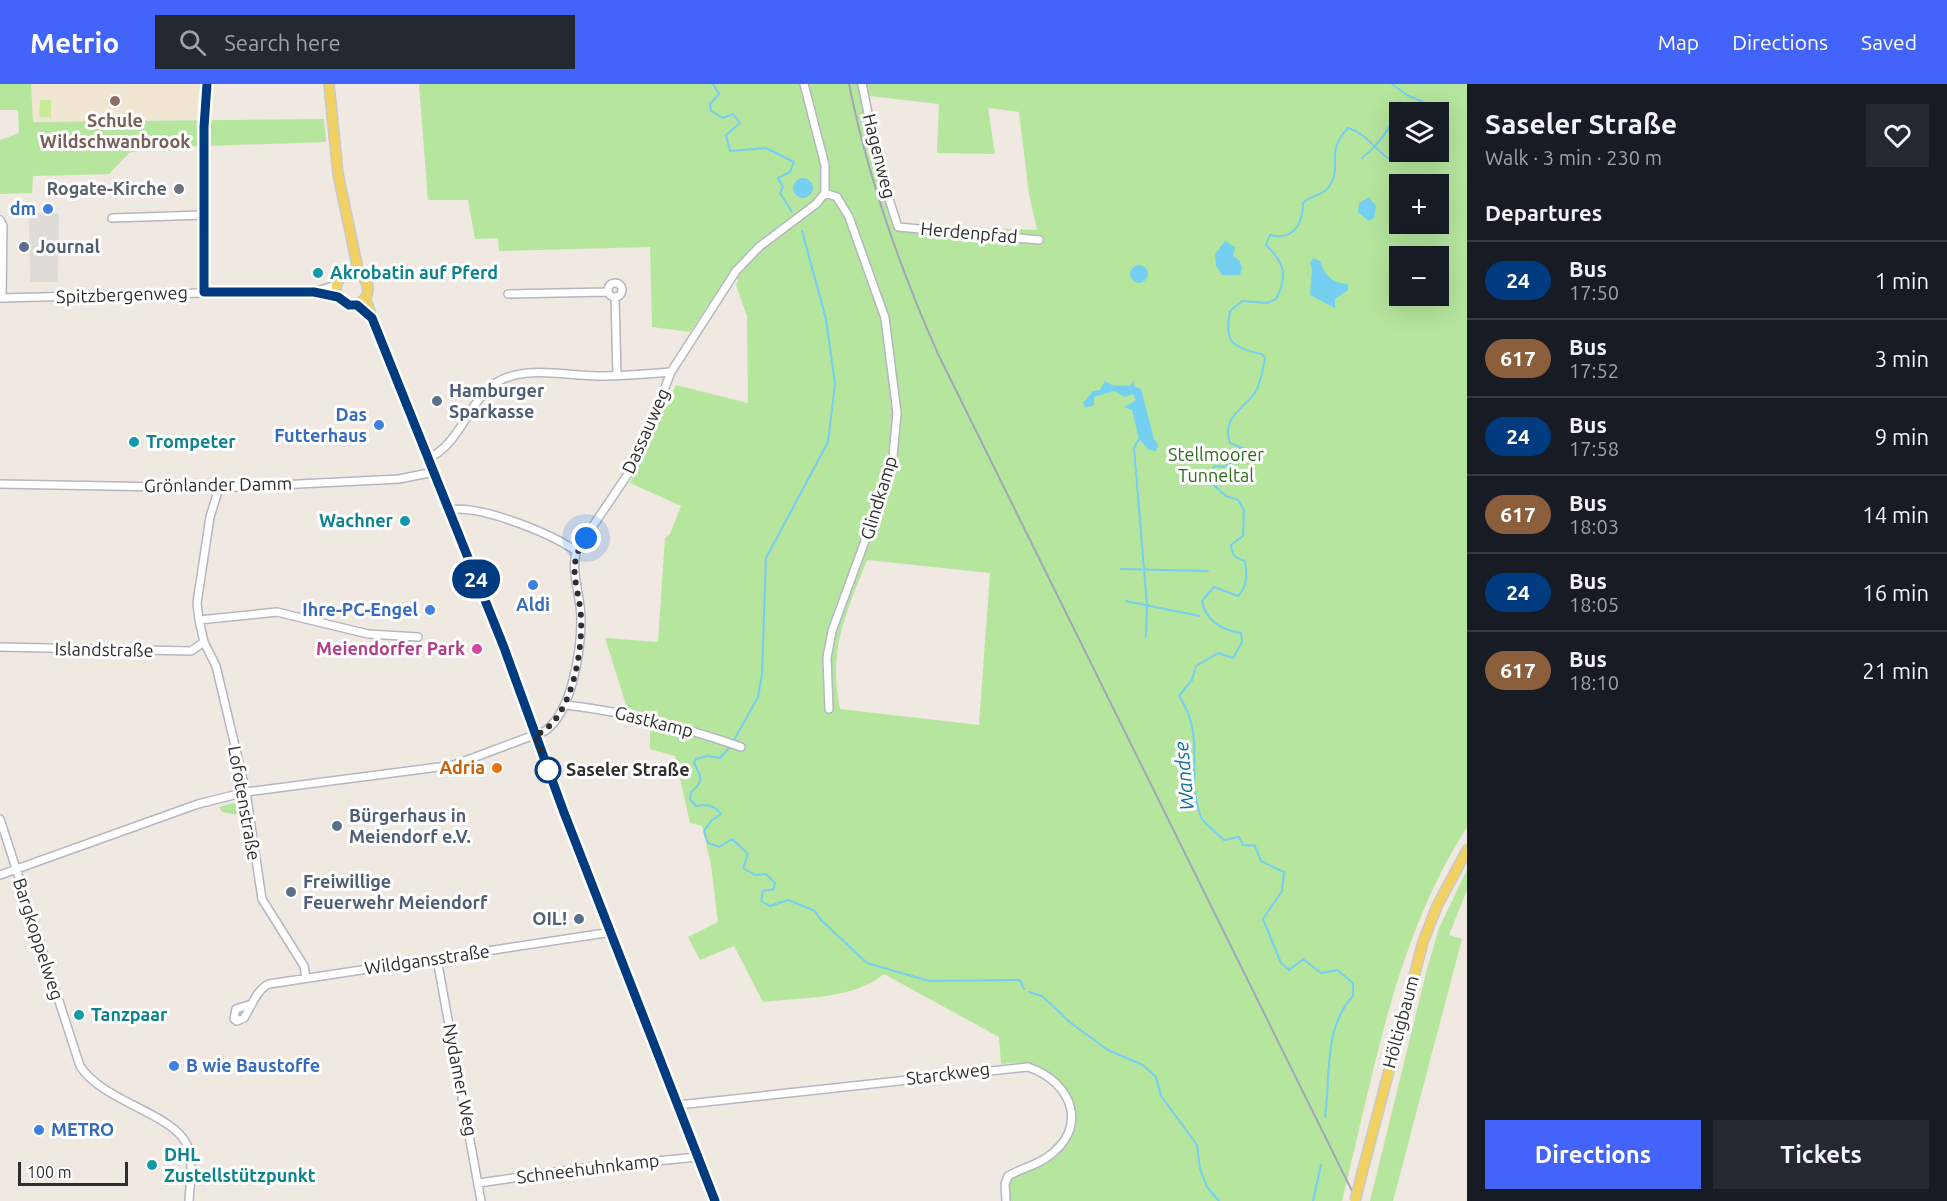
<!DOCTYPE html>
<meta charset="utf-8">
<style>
:root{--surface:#171b24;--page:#242831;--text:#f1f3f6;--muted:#9ea1a6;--line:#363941;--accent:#4264fb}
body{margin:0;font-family:Ubuntu,sans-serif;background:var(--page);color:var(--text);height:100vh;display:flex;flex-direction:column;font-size:22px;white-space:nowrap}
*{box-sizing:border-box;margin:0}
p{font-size:20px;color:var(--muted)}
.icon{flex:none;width:33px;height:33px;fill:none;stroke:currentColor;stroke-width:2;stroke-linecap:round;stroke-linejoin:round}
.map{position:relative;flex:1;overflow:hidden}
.panel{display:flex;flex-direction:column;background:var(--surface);width:480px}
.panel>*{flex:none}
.badge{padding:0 12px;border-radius:20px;font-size:21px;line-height:39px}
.buttons{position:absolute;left:1389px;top:18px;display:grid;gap:12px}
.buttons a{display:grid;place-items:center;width:60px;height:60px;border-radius:0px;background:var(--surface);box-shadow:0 6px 24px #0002;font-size:30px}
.scale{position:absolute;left:18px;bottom:15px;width:110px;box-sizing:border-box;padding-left:6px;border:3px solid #2e2e2e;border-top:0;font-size:16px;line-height:21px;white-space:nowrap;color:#2e2e2e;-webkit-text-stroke:4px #fff;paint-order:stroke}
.you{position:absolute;width:30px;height:30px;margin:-15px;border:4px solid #fff;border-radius:50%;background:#1a73e8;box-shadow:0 0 0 9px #1a73e833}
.map>.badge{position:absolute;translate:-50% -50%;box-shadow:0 0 0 3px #fff}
h2{padding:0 18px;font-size:22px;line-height:54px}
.round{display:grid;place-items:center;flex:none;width:63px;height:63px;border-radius:0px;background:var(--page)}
.head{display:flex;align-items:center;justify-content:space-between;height:102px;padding:0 18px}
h1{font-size:28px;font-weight:600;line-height:45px}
.primary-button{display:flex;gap:12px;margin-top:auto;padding:12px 18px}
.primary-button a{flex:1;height:69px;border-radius:0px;background:var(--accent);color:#fff;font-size:24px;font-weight:600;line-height:69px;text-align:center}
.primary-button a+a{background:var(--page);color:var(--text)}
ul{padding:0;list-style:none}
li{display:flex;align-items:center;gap:18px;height:78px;padding:0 18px;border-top:2px solid var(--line)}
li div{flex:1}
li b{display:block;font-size:22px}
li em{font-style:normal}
li .badge{min-width:66px;font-weight:700;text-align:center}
header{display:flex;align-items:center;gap:36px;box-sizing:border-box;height:84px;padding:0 30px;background:var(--accent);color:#fff}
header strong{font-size:28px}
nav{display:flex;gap:33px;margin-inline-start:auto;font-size:21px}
.search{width:420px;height:54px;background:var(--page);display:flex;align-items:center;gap:15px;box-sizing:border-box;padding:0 21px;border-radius:0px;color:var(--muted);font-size:22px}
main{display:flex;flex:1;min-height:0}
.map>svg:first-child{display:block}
.education{fill:#f0e6d1}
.green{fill:#b6e59e;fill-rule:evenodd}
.pitch{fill:#c9ec9a}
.plaza{fill:#dfdcd8}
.water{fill:#75cff0}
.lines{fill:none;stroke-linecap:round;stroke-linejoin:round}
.stream{stroke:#75cff0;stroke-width:2}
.minor-casing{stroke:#b4b7c1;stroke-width:10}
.major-casing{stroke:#c9c9c9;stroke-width:12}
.minor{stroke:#fff;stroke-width:7}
.major{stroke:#f2d163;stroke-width:9}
.rail{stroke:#a3a6b8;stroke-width:2}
.major-bridge-casing{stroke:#c9c9c9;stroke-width:12;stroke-linecap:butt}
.major-bridge{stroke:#f2d163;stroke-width:9}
.line-casing{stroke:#fff;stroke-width:14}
.line{stroke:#003b80;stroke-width:9}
.walk{stroke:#2e2e2e;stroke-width:6;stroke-dasharray:0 10.8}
.education-dot{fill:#8d6e63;stroke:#fff;stroke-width:2}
.worship-dot{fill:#6b7280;stroke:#fff;stroke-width:2}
.shop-dot{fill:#3f7fe0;stroke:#fff;stroke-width:2}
.service-dot{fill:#5c6f8a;stroke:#fff;stroke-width:2}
.culture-dot{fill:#0f9aa8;stroke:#fff;stroke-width:2}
.hotel-dot{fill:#d1479c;stroke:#fff;stroke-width:2}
.food-dot{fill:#e8710a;stroke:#fff;stroke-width:2}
.stop-dot{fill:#fff;stroke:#003b80;stroke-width:3}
.labels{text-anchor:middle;stroke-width:6;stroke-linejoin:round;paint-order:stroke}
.education-label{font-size:18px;font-weight:bold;fill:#785e54;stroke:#fff}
.street-label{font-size:18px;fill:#2e2e2e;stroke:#fff}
.worship-label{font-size:18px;font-weight:bold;fill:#5b616d;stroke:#fff;text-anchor:end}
.shop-label{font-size:18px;font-weight:bold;fill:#366cbe;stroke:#fff;text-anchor:end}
.service-label{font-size:18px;font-weight:bold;fill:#4e5e75;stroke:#fff;text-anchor:start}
.culture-label{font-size:18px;font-weight:bold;fill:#0d838f;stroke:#fff;text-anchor:start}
.park-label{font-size:18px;fill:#2c6e1b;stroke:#fff}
.hotel-label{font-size:18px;font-weight:bold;fill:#b23c85;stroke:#fff;text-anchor:end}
.food-label{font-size:18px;font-weight:bold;fill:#c56008;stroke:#fff;text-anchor:end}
.stop-label{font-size:18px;font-weight:bold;fill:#2e2e2e;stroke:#fff;text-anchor:start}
.water-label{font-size:20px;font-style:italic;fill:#0d6fa3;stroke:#fff}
</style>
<header>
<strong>Metrio</strong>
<div class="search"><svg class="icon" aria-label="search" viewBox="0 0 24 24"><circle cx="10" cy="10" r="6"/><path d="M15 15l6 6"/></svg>Search here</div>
<nav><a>Map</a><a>Directions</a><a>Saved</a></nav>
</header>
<main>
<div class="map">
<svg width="1467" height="1117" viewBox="0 0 1467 1117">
<rect width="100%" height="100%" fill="#efe9e1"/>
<path class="education" d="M 31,0 L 200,0 L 196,35 L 32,38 Z"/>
<path class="green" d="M 0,0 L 31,0 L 33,38 L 324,35 L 326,58 L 148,64 L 129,69 L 109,90 L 33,92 L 32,109 L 0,110 L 0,56 L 19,49 L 18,26 L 0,26 Z
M 419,0 L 1467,0 L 1467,743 C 1395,855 1374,989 1342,1117 L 1009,1117 L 1007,1103 L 1010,1094 C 1028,1085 1048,1079 1062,1065 C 1091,1037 1067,991 1033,980 C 1024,977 1011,980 1001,980 L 999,953 L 884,890 C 853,916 802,913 763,918 L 734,862 L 700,876 L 688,853 L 718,838 L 711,781 L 702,742 L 690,739 L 675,672 L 650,665 L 650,641 L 729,662 L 729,654 L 627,624 L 605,554 L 658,558 L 665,454 L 670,450 L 681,422 L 630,399 L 676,301 L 748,319 L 747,232 L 736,201 L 738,197 L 734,182 L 690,248 L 652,243 L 650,163 L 499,167 L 498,154 L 475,155 L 468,116 L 428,116 ZM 869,12 L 939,20 L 937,69 L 995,70 L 988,24 L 1019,28 L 1029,110 L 1037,146 L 892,141 L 861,13 ZM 1400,28 L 1438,28 L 1438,68 L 1400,68 ZM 1400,100 L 1438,100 L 1438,140 L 1400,140 ZM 1400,172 L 1438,172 L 1438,212 L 1400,212 ZM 867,476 L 990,489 L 979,641 L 840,625 C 828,565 846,530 867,476 Z
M 234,719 L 241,722 L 243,732 L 222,728 L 219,723 Z
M 1467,786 L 1467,806 L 1449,851 L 1462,855 L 1393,1117 L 1370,1117 L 1427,885 L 1439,844 Z"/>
<path class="pitch" d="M 40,16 L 51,16 L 51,34 L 39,33 Z"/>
<path class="plaza" d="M 34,129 L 59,129 L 58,198 L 30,198 L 29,137 Z"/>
<path class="water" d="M793 104a10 10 0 1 1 20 0a10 10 0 1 1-20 0Z
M 1369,113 L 1376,122 L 1374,134 L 1369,137 L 1358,128 L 1359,119 Z
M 1225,157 L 1235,163 L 1233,172 L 1239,176 L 1242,183 L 1240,191 L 1222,191 L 1216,182 L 1215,170 Z
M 1313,174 L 1320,177 C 1325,192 1332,199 1348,200 L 1348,206 L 1335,215 L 1335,224 L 1310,211 L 1312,185 L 1310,179 Z
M1130 190a9 9 0 1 1 18 0a9 9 0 1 1-18 0Z
M 1105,297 L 1112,301 L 1130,302 L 1133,297 L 1134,302 L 1141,305 L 1154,355 L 1158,361 L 1156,367 L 1149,366 L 1139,355 L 1132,326 L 1124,323 L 1136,316 L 1133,310 L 1125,313 L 1114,307 L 1094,313 L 1094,321 L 1085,324 L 1083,319 L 1093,307 L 1100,306 Z"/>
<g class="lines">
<path class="stream" d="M 713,0 L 719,10 L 710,20 L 711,27 L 723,34 L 733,30 L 740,39 L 726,51 L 730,67 L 766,64 L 794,78 L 790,88 L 778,94 L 783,103 L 780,109 L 792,128
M 1392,0 L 1407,11 L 1430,21 L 1427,28
M 1362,74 C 1381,59 1393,42 1400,18
M 1139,355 L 1134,364 L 1147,522 L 1146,552
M 1121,485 L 1208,487
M 1126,517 L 1199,532
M 734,656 L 758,613 L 762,590 L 766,474 L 828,358 L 835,300 L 826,235 L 802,147
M 729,664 L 720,674 L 708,672 L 696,675 L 694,679 C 701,692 705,697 691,708 L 690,715 L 696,722 C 706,720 715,721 721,730 L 712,736 L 704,747 L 708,759 L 719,763 L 732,755 L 748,770 L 743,784 L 755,791 L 766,790 L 775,799 L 774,805 L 763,807 L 761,817 L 770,822 L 788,816 L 815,827 L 821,836 L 867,879 L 929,897 L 1020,896 L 1024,905
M 1029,908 L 1042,912 L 1072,940 L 1108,966 L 1143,981 L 1156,993 L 1161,1012 L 1197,1061 L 1200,1085 L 1207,1103 L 1219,1117
M 1325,1033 C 1331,992 1323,944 1353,912 L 1353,899 L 1337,886 L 1321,889 L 1303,875 L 1289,886 L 1281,879 L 1263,835 L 1282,807 L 1284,788 L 1261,777 L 1255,762 L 1243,761 L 1239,753 L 1224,756 C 1218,750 1205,741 1201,733 C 1185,691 1207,653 1179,612 L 1192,596 L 1196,582 L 1218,569 L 1233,574 L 1242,558 L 1241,549 C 1222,546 1206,538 1202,517 L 1214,503 L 1238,512 C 1248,502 1247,490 1245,477 C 1235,474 1232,471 1231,461 L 1243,452 L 1244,426 L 1238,416 L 1226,412 L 1208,396 L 1215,382 L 1223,383 L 1249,373 L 1250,367 L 1230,359 C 1221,332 1245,325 1256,307 C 1261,298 1263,284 1265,274 L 1262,270 C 1231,264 1224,257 1230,227 L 1242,217 L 1267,219 L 1276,215 C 1288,192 1285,179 1266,161 L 1270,151 C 1293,157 1303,140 1303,119 C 1311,111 1325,111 1330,101 C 1343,80 1324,70 1348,44 C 1366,49 1375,66 1391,76 L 1402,72 L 1403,68
M 1313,1117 L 1321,1081"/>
<defs>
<path id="minor" d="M 862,0 L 880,87 L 898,143 L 1039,156
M 825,109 L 837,113 L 849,133 L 885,234 L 897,329 L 892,383 L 832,547 L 827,574 L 829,625
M 112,134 L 204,131
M 0,136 L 3,142 L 2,214
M608 206a7 7 0 1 1 14 0a7 7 0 1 1-14 0Z
M 314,208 L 336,201
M 204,209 L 207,0
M 508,210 L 608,208
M 615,213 L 617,292
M 0,214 L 204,209 L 314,208 L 338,213
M 428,374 C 457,363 467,323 490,303 C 519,279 563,292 598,292 C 622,292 647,290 671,288
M 0,400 L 219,404 L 399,395 L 434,388
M 219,404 L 210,433 L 197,519 L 199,536 L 204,558 L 216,582 L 246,708 L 262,815 L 304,882 L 306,894
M 448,426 C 479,420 550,449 576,467
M 199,536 L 277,528 L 368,550 L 418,553
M 0,563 L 191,567 L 204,558
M 566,621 C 626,628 684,643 741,663
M 0,735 L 80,982 C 103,1018 173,1029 187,1061 C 194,1078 190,1100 189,1117
M 0,791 L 198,720 L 246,708 L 454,681 L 545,647 C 572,628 581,567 581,535 C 581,512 571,491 576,467 L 628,390 L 640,368 L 671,288 L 736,187 L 759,163 L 816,120 L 825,109 L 825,81 L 804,0
M 437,875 L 481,1117
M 252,920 L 236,925 L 234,935 L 237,937 L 244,934 C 251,923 257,905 269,900 L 612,848
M 678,1021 L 1028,983 C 1073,998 1090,1045 1046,1074 C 1034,1082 1020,1085 1008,1092 L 1005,1100 L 1006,1117
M 479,1099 L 583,1084 L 698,1073"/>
<path id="major" d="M 329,0 L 338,90 L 359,190
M336 205a16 16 0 1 1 32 0a16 16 0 1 1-32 0Z
M 365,215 L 503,561 L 563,726 L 715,1117
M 1362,1089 L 1423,858 L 1437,822 L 1467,766"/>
</defs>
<use href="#minor" class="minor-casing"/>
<use href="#major" class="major-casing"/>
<use href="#minor" class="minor"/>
<use href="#major" class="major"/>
<path class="rail" d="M 849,0 C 868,94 899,182 938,270 L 1357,1117"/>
<defs>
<path id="major-bridge" d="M 1355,1117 L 1362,1089"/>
</defs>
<use href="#major-bridge" class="major-bridge-casing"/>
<use href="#major-bridge" class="major-bridge"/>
</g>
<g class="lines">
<defs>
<path id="line" d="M 207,0 L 204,43 L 204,208 L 314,208 L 338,213 L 349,221 L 357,221 L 372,234 L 503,561 L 563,726 L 715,1117"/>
</defs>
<use href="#line" class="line-casing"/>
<use href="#line" class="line"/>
<path class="walk" d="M 548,686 L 535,651 C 571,639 583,567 581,533 C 579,501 565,482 586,454"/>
</g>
<circle class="education-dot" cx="115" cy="17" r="6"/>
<circle class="worship-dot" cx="179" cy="105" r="6"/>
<g class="shop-dot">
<circle cx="48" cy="125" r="6"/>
<circle cx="379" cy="341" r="6"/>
<circle cx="533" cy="501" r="6"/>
<circle cx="430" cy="526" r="6"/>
<circle cx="174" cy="982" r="6"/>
<circle cx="39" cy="1046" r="6"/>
</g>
<g class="service-dot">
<circle cx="24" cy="163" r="6"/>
<circle cx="437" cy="317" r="6"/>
<circle cx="337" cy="742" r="6"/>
<circle cx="291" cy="808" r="6"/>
<circle cx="579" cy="835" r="6"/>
</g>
<g class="culture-dot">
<circle cx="318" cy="189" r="6"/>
<circle cx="134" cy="358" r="6"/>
<circle cx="405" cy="437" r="6"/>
<circle cx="79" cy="931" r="6"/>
<circle cx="152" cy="1081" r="6"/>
</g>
<circle class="hotel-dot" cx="477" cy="565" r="6"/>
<circle class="food-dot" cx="497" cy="684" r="6"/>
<circle class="stop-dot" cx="548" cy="686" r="12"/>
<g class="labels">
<g class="education-label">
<text x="115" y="43">Schule<tspan x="115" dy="21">Wildschwanbrook</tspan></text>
</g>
<g class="street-label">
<text transform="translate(879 72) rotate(76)" y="6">Hagenweg</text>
<text transform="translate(969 149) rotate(5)" y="6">Herdenpfad</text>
<text transform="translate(122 211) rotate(-2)" y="6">Spitzbergenweg</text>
<text transform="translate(646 347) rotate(-66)" y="6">Dassauweg</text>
<text transform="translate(218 401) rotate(-1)" y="6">Grönlander Damm</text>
<text transform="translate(879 414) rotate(-73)" y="6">Glindkamp</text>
<text transform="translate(104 566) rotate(1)" y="6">Islandstraße</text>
<text transform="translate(654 638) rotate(14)" y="6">Gastkamp</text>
<text transform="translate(244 719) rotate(80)" y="6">Lofotenstraße</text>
<text transform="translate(38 855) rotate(72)" y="6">Bargkoppelweg</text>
<text transform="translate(427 876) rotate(-8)" y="6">Wildgansstraße</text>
<text transform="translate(1401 938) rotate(-75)" y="6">Höltigbaum</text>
<text transform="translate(948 990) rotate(-7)" y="6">Starckweg</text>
<text transform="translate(460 996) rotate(79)" y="6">Nydamer Weg</text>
<text transform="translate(588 1085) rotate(-7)" y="6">Schneehuhnkamp</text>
</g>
<g class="worship-label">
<text x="167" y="111">Rogate-Kirche</text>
</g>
<g class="shop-label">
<text x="36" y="131">dm</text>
<text x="367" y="337">Das<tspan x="367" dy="21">Futterhaus</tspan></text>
<text x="533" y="527" text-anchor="middle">Aldi</text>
<text x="418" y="532">Ihre-PC-Engel</text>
<text x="186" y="988" text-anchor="start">B wie Baustoffe</text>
<text x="51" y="1052" text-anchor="start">METRO</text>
</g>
<g class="service-label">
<text x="36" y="169">Journal</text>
<text x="449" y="313">Hamburger<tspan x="449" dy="21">Sparkasse</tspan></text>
<text x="349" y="738">Bürgerhaus in<tspan x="349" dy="21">Meiendorf e.V.</tspan></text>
<text x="303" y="804">Freiwillige<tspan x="303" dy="21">Feuerwehr Meiendorf</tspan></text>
<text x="567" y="841" text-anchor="end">OIL!</text>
</g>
<g class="culture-label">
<text x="330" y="195">Akrobatin auf Pferd</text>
<text x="146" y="364">Trompeter</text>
<text x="393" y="443" text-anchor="end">Wachner</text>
<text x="91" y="937">Tanzpaar</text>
<text x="164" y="1077">DHL<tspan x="164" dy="21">Zustellstützpunkt</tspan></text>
</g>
<g class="park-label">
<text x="1216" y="377">Stellmoorer<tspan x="1216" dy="21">Tunneltal</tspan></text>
</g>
<g class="hotel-label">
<text x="465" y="571">Meiendorfer Park</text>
</g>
<g class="food-label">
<text x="485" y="690">Adria</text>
</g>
<g class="stop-label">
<text x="566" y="692">Saseler Straße</text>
</g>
<g class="water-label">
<text transform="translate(1184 692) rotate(-95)" y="7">Wandse</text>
</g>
</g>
</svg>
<div class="buttons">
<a><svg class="icon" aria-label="layers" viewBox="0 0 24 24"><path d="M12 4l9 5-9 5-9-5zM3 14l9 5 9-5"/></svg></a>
<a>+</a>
<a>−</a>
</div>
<div class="scale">100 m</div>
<div class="you" style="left:586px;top:454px"></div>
<b class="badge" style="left:476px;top:495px;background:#003b80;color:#fff">24</b>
</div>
<section class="panel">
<div class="head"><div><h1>Saseler Straße</h1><p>Walk · 3 min · 230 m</p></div><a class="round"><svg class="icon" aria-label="heart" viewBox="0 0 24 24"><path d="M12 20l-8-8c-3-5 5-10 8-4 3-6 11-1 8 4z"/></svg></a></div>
<h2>Departures</h2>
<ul>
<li><span class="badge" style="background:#003b80;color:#fff">24</span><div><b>Bus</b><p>17:50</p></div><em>1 min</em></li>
<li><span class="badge" style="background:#8b5e3c;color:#fff">617</span><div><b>Bus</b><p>17:52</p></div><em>3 min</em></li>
<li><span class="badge" style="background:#003b80;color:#fff">24</span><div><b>Bus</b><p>17:58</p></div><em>9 min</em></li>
<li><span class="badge" style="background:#8b5e3c;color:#fff">617</span><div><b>Bus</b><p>18:03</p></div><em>14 min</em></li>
<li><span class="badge" style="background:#003b80;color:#fff">24</span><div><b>Bus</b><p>18:05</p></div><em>16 min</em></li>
<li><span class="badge" style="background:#8b5e3c;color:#fff">617</span><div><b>Bus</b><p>18:10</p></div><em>21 min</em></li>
</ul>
<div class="primary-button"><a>Directions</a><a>Tickets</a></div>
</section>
</main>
